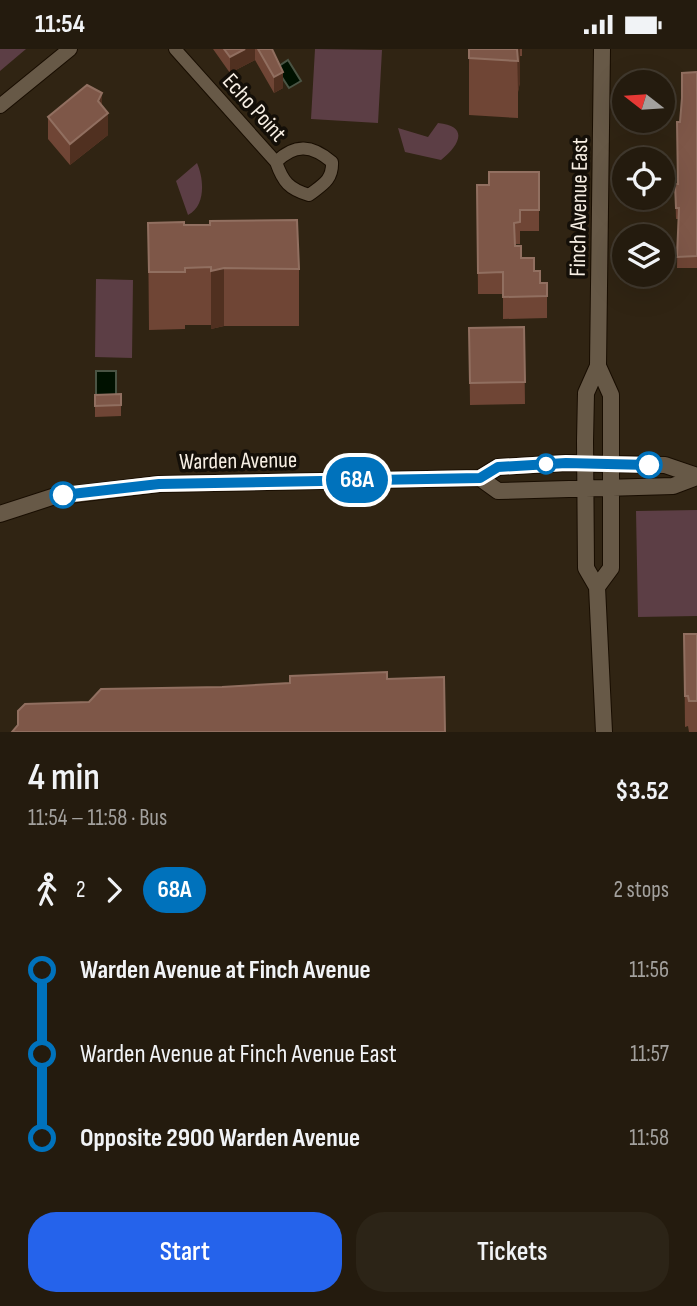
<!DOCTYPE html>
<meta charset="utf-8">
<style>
:root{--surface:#241b0e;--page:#2c2417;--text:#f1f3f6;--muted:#a3a19e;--line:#41392e;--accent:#2563eb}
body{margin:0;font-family:"Sofia Sans Condensed",sans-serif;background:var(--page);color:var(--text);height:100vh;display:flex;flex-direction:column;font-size:26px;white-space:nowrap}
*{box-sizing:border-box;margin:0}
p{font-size:23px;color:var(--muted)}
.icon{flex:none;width:38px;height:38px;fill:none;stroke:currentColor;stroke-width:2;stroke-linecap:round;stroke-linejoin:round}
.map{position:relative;height:683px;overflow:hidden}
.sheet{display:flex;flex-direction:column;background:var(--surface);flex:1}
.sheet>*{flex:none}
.badge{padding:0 14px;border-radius:23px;font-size:24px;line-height:46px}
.needle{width:46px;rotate:287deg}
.fabs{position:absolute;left:612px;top:21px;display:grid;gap:14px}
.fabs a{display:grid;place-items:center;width:63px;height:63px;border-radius:50%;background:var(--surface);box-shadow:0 7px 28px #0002,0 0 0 2px var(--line);font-size:35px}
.map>.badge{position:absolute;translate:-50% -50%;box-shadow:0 0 0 4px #fff}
.legs{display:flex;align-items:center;gap:10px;height:77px;padding:0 28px;font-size:23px}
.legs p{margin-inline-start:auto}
.head{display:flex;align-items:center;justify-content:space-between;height:119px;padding:0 28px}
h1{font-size:38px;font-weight:600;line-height:52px}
.primary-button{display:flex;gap:14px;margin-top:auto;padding:14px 28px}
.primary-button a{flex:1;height:80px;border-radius:28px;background:var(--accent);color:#fff;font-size:28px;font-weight:600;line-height:80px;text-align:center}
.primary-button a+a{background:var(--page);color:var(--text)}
ul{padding:0 28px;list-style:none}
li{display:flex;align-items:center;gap:24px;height:84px;font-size:26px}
li i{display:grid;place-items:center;width:10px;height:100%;margin:0 9px;background:currentColor}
li i::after{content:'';width:18px;height:18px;margin:-9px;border:5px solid;border-radius:50%;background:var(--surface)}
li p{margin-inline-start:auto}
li:first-child i{background:linear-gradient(#0000 50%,currentColor 0)}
li:last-child i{background:linear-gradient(currentColor 50%,#0000 0)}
.status{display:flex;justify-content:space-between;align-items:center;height:49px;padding:0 35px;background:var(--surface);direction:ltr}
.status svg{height:19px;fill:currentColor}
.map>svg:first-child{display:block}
.green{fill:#5c3e45}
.water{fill:#010;stroke:#4a5444;stroke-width:2}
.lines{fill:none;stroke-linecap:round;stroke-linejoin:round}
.minor-casing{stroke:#180d01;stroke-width:14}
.tertiary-casing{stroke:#180d01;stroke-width:16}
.secondary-casing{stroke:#180d01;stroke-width:18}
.minor{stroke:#675947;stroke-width:12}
.tertiary{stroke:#675947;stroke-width:14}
.secondary{stroke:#675947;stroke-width:16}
.wall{fill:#6f4535}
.shaded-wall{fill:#503020}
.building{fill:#7e5748;stroke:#916f60;stroke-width:2}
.line-1-casing{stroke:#fff;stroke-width:16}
.line-1{stroke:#0072bc;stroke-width:10}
.stop-1-dot{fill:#fff;stroke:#0072bc;stroke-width:3.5}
.labels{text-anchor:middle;stroke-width:7;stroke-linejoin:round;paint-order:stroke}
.street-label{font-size:23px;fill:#f7efe4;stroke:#140f08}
</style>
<div class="status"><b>11:54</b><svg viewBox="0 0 49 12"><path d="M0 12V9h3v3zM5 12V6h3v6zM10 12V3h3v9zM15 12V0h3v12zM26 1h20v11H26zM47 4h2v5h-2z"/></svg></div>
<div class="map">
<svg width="697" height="683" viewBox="0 0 697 683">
<rect width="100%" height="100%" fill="#302413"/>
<path class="green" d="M 0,0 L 26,0 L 0,22 Z
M 315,0 L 382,1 L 378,74 L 311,70 Z
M 438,74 C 470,77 459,97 441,111 L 405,103 L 398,79 L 428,88 Z
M 197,114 C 204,130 206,157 188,166 L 176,132 Z
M 96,230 L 133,231 L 132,309 L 95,308 Z
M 697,461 L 697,567 L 638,568 L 636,462 Z"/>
<path class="water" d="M 288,11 L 301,32 L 289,39 L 276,19 Z
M 96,322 L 116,322 L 116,351 L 96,350 Z"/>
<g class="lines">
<defs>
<path id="minor" d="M 175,0 L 276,113 C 283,133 289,140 309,146 C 322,136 333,131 332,113 C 312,96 295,94 276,113"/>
<path id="tertiary" d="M 0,57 L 70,0"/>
<path id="secondary" d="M 602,0 L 598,317 L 586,344 L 585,392 L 586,519 L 597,538 L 604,683
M 480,429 L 498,442 L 673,437 L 697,428
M 0,465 L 52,448 L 159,435 L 480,429 L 498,418 L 566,414 L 665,416 L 697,427
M 597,538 L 611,519 L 611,346 L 598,317"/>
</defs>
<use href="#minor" class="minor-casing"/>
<use href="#tertiary" class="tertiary-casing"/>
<use href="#secondary" class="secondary-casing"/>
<use href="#minor" class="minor"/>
<use href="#tertiary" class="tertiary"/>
<use href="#secondary" class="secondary"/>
</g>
<path class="wall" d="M 213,0 L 272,0 L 283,39 L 274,44 L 255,11 L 230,24 Z
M 469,0 L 522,0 L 522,7 L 520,7 L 520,33 L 518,43 L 518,69 L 469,66 Z
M 697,23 L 697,219 L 677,219 L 678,170 L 676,170 L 675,135 L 678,135 L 680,73 Z
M 102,57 L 108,86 L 70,116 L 48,90 L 48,68 Z
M 539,123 L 539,182 L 520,182 L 520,195 L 514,195 L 521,209 L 534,222 L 540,234 L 547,234 L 547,269 L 503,270 L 503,245 L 478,245 L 477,136 L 489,136 Z
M 148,174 L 184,176 L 299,220 L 299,277 L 224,277 L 211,280 L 211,276 L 185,276 L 185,280 L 149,281 Z
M 524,278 L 525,355 L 470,356 L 469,279 Z
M 121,345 L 121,367 L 95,368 L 95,346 Z
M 684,585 L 697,585 L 697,683 L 689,683 L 688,677 L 685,678 Z"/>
<path class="shaded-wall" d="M 245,0 L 255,0 L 255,11 L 230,24 L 230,8 Z
M 517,0 L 520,0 L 520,33 L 518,43 Z
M 283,23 L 283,39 L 274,44 L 274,28 Z
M 102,44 L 102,66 L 108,64 L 108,86 L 70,116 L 70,95 Z
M 224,219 L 224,277 L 211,280 L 211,222 Z"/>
<path class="building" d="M 224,0 L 245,0 L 230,8 Z
M 258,0 L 272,0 L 283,23 L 274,28 Z
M 469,0 L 517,0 L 518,12 L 469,9 Z
M 697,23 L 697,207 L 677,208 L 679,159 L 676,159 L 675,135 L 678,135 L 677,73 L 680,73 L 682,49 L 682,24 Z
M 87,36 L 102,44 L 98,52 L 108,64 L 70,95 L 48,68 Z
M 489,123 L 539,123 L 539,161 L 520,161 L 520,173 L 514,174 L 515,197 L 521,197 L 521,209 L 534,209 L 534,222 L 540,222 L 540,234 L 547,234 L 547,247 L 503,248 L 503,223 L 478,224 L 477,136 L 489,136 Z
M 297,171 L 299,220 L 224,219 L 211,222 L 211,218 L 185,219 L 185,223 L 149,223 L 148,174 L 184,173 L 184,176 L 210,176 L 210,172 Z
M 524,278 L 525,333 L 470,334 L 469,279 Z
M 121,345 L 121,356 L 95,357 L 95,346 Z
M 684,585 L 697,585 L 697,652 L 689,652 L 688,647 L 685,647 Z
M 387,623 L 387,630 L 444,628 L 445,683 L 12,683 L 18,676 L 18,662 L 25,655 L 89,653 L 101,640 L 222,638 L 290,634 L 290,627 Z"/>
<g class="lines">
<defs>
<path id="line-1" d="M 63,446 L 159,435 L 480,429 L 498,418 L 566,414 L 649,416"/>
</defs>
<use href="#line-1" class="line-1-casing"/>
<use href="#line-1" class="line-1"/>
</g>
<g class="stop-1-dot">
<circle cx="546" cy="415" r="9"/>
<circle cx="649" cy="416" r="12"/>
<circle cx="63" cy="446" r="12"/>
</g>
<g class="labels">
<g class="street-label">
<text transform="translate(255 58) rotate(48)" y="8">Echo Point</text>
<text transform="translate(578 158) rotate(-89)" y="8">Finch Avenue East</text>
<text transform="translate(238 411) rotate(-1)" y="8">Warden Avenue</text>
</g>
</g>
</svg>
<div class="fabs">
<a><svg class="needle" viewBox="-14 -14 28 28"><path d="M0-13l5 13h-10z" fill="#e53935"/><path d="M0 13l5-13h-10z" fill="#a3a19e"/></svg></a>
<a><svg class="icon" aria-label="locate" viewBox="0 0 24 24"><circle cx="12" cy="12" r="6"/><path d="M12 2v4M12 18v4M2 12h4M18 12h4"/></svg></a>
<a><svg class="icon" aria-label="layers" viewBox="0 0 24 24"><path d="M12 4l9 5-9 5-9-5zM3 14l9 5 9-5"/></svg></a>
</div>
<b class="badge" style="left:357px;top:431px;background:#0072bc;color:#fff">68A</b>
</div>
<section class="sheet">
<div class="head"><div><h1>4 min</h1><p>11:54 – 11:58 · Bus</p></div><b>$3.52</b></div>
<div class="legs"><svg class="icon" aria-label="walk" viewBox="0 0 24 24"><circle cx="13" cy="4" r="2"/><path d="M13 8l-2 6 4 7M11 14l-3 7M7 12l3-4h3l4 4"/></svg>2<svg class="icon" aria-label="forward" viewBox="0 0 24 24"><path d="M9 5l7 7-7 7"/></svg><b class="badge" style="background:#0072bc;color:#fff">68A</b><p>2 stops</p></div>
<ul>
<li><i style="color:#0072bc"></i><b>Warden Avenue at Finch Avenue</b><p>11:56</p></li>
<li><i style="color:#0072bc"></i><span>Warden Avenue at Finch Avenue East</span><p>11:57</p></li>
<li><i style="color:#0072bc"></i><b>Opposite 2900 Warden Avenue</b><p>11:58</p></li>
</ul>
<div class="primary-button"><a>Start</a><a>Tickets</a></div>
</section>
